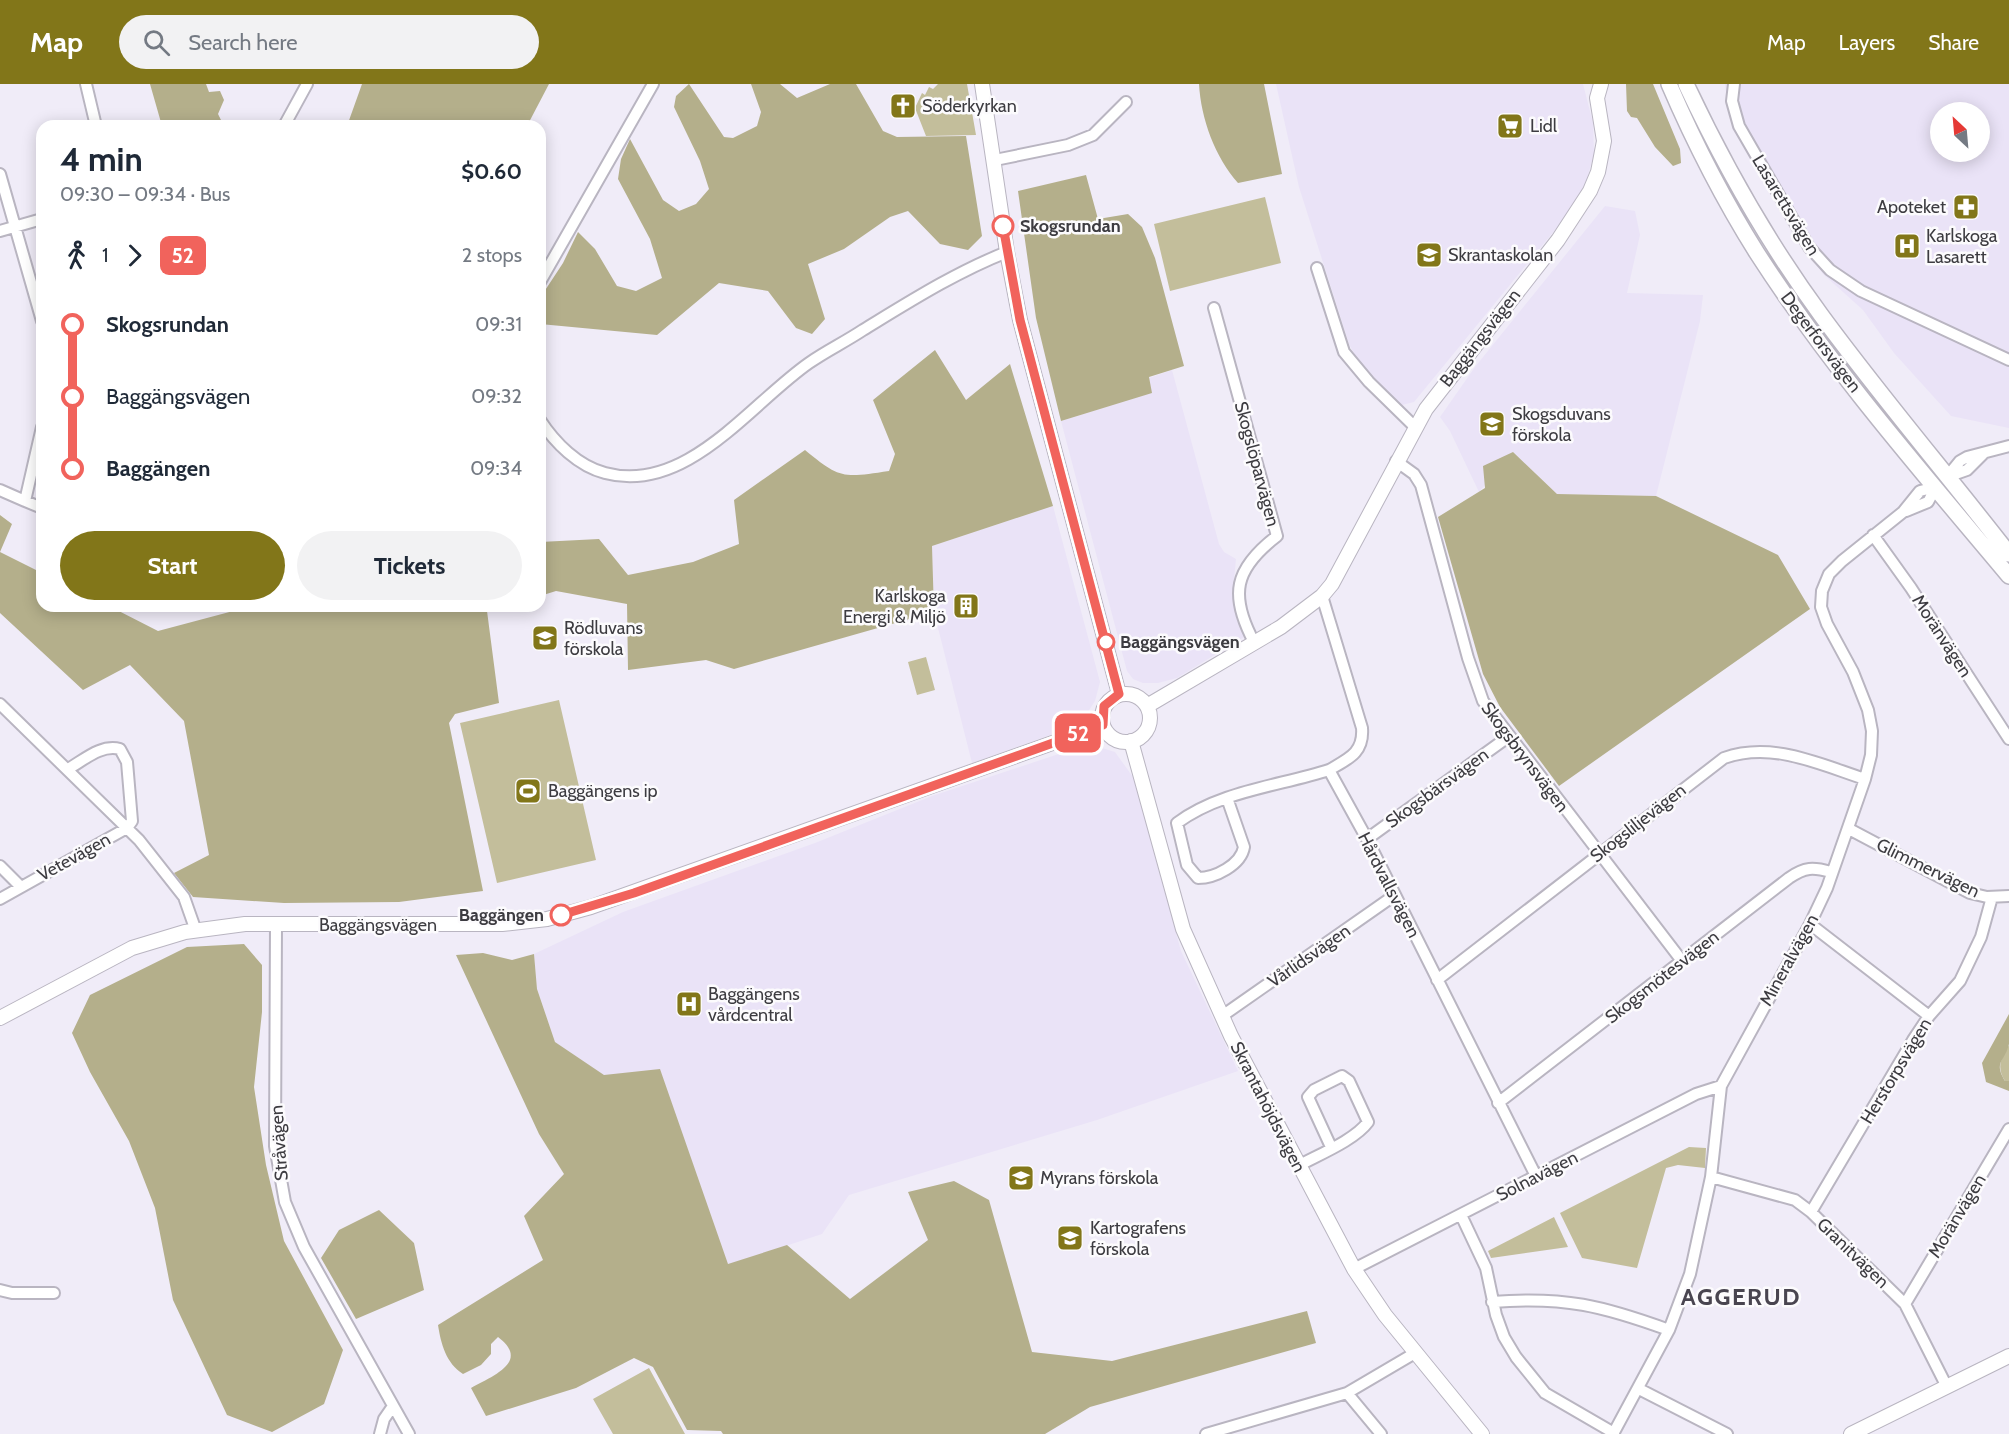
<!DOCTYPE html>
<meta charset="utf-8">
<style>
:root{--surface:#fff;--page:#f2f2f3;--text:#1f2937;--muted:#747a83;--accent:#827619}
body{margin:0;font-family:Cabin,sans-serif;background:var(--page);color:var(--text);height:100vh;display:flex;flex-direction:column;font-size:22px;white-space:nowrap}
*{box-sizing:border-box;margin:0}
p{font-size:20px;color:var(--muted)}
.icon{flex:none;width:33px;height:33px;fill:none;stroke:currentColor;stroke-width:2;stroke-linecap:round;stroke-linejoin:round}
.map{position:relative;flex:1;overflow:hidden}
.details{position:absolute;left:36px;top:36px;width:510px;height:492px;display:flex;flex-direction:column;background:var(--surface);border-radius:18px;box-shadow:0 3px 15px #0003}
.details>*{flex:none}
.badge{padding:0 12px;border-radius:9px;font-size:21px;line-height:39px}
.needle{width:39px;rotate:334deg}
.tools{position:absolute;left:1930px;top:18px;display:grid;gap:12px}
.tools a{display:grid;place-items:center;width:60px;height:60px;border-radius:50%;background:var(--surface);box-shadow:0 3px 15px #0003;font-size:30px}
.map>.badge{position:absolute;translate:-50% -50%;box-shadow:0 0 0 3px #fff}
.legs{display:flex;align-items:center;gap:9px;height:66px;padding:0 24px;font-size:20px}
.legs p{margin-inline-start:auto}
.head{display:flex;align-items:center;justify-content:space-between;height:102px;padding:0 24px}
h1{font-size:33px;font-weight:700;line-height:45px}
.primary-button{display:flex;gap:12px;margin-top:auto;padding:12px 24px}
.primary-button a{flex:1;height:69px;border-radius:36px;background:var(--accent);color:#fff;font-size:24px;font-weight:700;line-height:69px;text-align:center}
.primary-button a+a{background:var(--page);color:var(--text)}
ul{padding:0 24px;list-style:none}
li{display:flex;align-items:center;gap:21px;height:72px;font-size:22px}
li i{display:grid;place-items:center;width:9px;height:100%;margin:0 8px;background:currentColor}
li i::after{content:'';width:15px;height:15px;margin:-8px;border:4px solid;border-radius:50%;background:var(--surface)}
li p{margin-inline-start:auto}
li:first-child i{background:linear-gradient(#0000 50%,currentColor 0)}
li:last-child i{background:linear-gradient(currentColor 50%,#0000 0)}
header{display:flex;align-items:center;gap:36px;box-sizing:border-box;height:84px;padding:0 30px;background:var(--accent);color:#fff}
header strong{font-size:28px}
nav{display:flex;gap:33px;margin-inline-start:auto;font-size:21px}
.search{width:420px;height:54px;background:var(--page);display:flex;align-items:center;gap:15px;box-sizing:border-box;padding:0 21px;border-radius:33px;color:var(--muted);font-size:22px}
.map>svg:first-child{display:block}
.built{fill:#eae3f7;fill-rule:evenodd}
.green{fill:#c3be9b}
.forest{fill:#b4af8b}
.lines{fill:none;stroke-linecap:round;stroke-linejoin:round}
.minor-casing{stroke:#b9b5c1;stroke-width:14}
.tertiary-casing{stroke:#b9b5c1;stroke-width:16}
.secondary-casing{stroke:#b9b5c1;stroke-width:18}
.minor{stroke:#fff;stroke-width:10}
.tertiary{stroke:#fff;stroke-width:14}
.secondary{stroke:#fff;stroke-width:15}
.line-1-casing{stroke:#fff;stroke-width:14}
.line-1{stroke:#f1635c;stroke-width:9}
.stop-1-dot{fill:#fff;stroke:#f1635c;stroke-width:3}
.labels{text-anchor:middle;stroke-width:5;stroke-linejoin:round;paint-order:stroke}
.poi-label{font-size:18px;fill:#3d3c41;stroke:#fcfbfd;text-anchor:start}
.street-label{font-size:18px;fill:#3d3c41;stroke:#fcfbfd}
.stop-label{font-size:18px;font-weight:bold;fill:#3d3c41;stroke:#fcfbfd;text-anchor:start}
.district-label{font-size:24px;font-weight:bold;letter-spacing:1.5px;fill:#494550;stroke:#fcfbfd}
</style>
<header>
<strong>Map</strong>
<div class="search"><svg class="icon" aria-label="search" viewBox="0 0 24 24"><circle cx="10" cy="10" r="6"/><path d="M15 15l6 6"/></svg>Search here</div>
<nav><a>Map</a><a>Layers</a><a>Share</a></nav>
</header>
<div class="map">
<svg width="2009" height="1350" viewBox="0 0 2009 1350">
<rect width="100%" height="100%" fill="#f0ecf8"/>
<path class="built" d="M 1276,0 L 1583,0 L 1593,39 L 1594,69 L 1586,99 L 1577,119 L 1414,318 L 1402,321 L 1359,279 L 1349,260 L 1299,103 Z
M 1725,0 L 2009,0 L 2009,344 L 1951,332 L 1894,269 L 1863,226 L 1823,190 L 1786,134 L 1729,32 ZM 1941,28 L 1980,28 L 1980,68 L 1941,68 Z
M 1605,122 L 1635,127 L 1640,151 L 1627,209 L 1703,211 L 1700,237 L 1656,412 L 1557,410 L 1513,368 L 1479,408 L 1450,347 L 1440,333 L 1475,283 Z
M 1172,286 L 1219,460 L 1224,468 L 1236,475 L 1233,506 L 1236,533 L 1244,553 L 1177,594 L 1158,599 L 1143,599 L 1133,595 L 1127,587 L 1061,337 L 1151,309 L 1149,294 Z
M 1053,422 L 1100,598 L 1095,617 L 1082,637 L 1075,642 L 972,679 L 934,528 L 932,462 Z
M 1089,660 L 1115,668 L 1133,693 L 1181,867 L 1238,987 L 1097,1036 L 849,1111 L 822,1150 L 728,1181 L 660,986 L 604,992 L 555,958 L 537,905 L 534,870 L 623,828 L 815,759 L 932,712 Z"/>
<path class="green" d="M 938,0 L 967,0 L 976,51 L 926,52 L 915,24 L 922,9 L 925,11 L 929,3 L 933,5 Z
M 1265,113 L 1281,179 L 1170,207 L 1154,140 Z
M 926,573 L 935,606 L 917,611 L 908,578 Z
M 559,616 L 596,776 L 497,799 L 460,639 Z
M 2009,961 L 2009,997 L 2005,997 C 1996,982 2001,975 2009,961 Z
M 1689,1063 L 1706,1064 L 1705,1084 L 1678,1081 L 1666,1084 L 1637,1184 L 1582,1174 L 1560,1129 Z
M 1554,1133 L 1568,1163 L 1491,1174 L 1488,1167 Z
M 649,1284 L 685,1350 L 613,1350 L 593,1315 Z"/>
<path class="forest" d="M 150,0 L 206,0 L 209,8 L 220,7 L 224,16 L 218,30 L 224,42 L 162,42 Z
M 362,0 L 549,0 L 527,42 L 347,42 Z
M 689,0 L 724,53 L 733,54 L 757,42 L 761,28 L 751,0 L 780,0 L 797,14 L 830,0 L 856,0 L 883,47 L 897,53 L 966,52 L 982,152 L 968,166 L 940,160 L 908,127 L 890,133 L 844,165 L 808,180 L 825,235 L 812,250 L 796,244 L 768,207 L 719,199 L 657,251 L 540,240 L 540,214 L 563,179 L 578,148 L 595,165 L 617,202 L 636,207 L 662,194 L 650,155 L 618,95 L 621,75 L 630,55 L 663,116 L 679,127 L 696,120 L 709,105 L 700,77 L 674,23 L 676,12 Z
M 1199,0 L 1264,0 L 1282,90 L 1238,99 C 1215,73 1201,35 1199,0 Z
M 1626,0 L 1653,0 L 1680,65 L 1681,79 L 1673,82 L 1655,63 L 1637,34 L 1631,33 L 1627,27 Z
M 1086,91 L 1098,135 L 1128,130 L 1142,143 L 1155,174 L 1184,282 L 1149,293 L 1152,309 L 1061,337 L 1036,234 L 1018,107 Z
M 935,266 L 966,316 L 1010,280 L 1053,422 L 932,462 L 934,528 L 734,585 L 706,576 L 628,586 L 627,520 L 556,507 L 540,512 L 540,458 L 599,455 L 628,491 L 693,478 L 739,460 L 734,416 L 805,366 C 840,395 843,394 889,387 L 895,370 L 873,316 Z
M 1513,368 L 1557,410 L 1656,412 L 1778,471 L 1810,525 L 1559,702 L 1500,623 L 1483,590 L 1438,433 L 1485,404 L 1483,382 Z
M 0,431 L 12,440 L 0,468 L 42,489 L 42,522 L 109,522 L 158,547 L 252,522 L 505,522 L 487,527 L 499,619 L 455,630 L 449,639 L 483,807 L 399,818 L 284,819 L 193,813 L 174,789 L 209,771 L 184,637 L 130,581 L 83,606 L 0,529 Z
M 244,860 L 262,881 L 262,928 L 254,1003 L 266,1081 L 284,1157 L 343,1266 L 324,1320 L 272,1348 L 227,1331 L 173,1216 L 155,1124 L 129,1057 L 90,988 L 72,949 L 90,911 L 187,863 Z
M 483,869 L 512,876 L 534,870 L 537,905 L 555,958 L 604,991 L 660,985 L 728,1180 L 787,1161 L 850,1215 L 928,1156 L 908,1108 L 954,1097 L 989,1116 L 1032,1268 L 1112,1277 L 1307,1227 L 1316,1259 L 1090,1323 L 1045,1350 L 723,1350 L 721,1347 L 687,1346 L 653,1283 L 634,1274 L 576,1304 L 486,1332 L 471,1304 C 492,1292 531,1278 498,1253 L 491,1260 L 491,1270 L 481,1281 L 463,1290 C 446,1279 441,1260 438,1241 L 543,1176 L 524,1132 L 564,1090 L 539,1050 L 456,871 Z
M 2009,930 C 2009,939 2009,951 2009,960 C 2005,978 1993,977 2005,997 L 2009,997 L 2009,1007 L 1986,998 L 1982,979 Z
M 379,1126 L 414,1159 L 424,1206 L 356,1235 L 321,1174 L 339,1146 Z"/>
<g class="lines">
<defs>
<path id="minor" d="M 86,0 L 96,42
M 1734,0 L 1732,17 L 1739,42 L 1809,163 L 1830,186 L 1861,207 L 2009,276
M 284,42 L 307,0
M 995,76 L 1068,61 L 1093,51 L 1126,18
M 0,90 L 42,237
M 0,147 L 42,135
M 1317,184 L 1344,268 L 1369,298 L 1415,343
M 540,198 L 653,0
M 1214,224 L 1277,452 C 1234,485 1229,511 1254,558
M 540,336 C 555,359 578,382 605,389 C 686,411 750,320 809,279 C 826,267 845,258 863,246 C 909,218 956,188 1007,168
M 42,343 L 25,417 L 42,424
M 1396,377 L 1414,390 L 1421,401 L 1468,574 L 1483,617 L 1682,877
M 1947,393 L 1960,377 L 1967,373 L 2009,362
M 1947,393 L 1967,386 L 1983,370
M 0,406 L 25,417
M 1906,427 L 1928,418 L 1936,403
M 1873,451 L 1911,504 L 2009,655
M 1322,512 L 1362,644 C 1364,669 1348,675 1329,686 L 1367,755 L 1536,1092
M 0,620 L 139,756 L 184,813 L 196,847
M 1227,714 L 1244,763 C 1241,781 1215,794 1198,794 L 1187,781 L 1177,739 C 1220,707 1279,702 1329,686
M 1849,745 L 1970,809 L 1987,813 L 2009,812
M 1367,755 L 1508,653
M 0,782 L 21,803
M 0,815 L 127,744 L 132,737 L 127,678 L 120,665 C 101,660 84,676 68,685
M 276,840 L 275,1062 L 285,1118 L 304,1163 L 409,1350
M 1810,840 L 1929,932
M 1437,896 L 1724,674 C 1772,657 1819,680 1865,695
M 1222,932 L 1395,811
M 1498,1019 L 1789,794 C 1805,783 1813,783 1831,788
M 1298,1082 C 1318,1071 1355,1056 1368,1038 L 1349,997 L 1342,992 L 1314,1006 L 1308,1013 L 1331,1063
M 1711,1093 L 1795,1116 L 1811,1128 L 1905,1220 L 1947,1303
M 1811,1128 L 1913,956 L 1929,932 L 1960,897 L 1981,853 L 1992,813
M 1461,1131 L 1486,1184 L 1496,1231 L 1504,1253 L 1516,1273 L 1545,1309 L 1614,1349
M 1354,1185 L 1696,1010 L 1721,1002
M 0,1206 L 12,1209 L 54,1209
M 1492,1218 C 1564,1212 1603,1222 1669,1246
M 1905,1220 L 2009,1045
M 1639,1305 L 1727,1350
M 1347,1309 L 1381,1350
M 380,1350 L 384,1335 L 393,1322
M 1206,1350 L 1347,1309 L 1415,1269
M 1613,1350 L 1669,1246 L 1690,1190 L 1711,1093 L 1721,1002 L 1810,840 L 1827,804 L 1865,695 L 1871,671 L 1872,647 L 1868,626 L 1853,588 L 1827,540 L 1821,523 L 1822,507 L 1829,490 L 1842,477 L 1903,428 L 1920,407 L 1936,403"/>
<path id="tertiary" d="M 982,0 L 1007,168 L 1020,236 L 1119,610
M1102 634a24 24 0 1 1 48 0a24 24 0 1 1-48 0Z
M 1147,622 L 1281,543 L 1322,512 L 1332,500 L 1426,325 L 1558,156 L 1590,107 L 1598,88 L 1604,57 L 1597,14 L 1601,0
M 1131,657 L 1183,845 L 1231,952 L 1354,1185 L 1385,1231 L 1482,1350
M 0,934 L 132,864 L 185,848 L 245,840 L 502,840 L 547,835 L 591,823 L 1103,641
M 1851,1350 L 2009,1272"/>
<path id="secondary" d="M 1669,0 C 1694,58 1723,115 1757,169 C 1831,284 1922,388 2009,492
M 1686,0 C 1724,81 1768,159 1821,231 C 1881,313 1947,390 2009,470"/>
</defs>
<use href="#minor" class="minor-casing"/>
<use href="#tertiary" class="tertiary-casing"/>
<use href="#secondary" class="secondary-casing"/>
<use href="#minor" class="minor"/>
<use href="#tertiary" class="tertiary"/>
<use href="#secondary" class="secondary"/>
</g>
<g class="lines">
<defs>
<path id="line-1" d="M 561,831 L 634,809 L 1103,641 L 1104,622 L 1119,610 L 1020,236 L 1003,142"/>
</defs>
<use href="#line-1" class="line-1-casing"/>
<use href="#line-1" class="line-1"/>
</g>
<defs>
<symbol id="church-square" viewBox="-11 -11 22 22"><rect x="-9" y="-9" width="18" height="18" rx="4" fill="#827619" stroke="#fcfbfd"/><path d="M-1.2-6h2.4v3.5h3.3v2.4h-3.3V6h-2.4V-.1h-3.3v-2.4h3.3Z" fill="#fff"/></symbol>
<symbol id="supermarket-square" viewBox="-11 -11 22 22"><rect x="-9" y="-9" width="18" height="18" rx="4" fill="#827619" stroke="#fcfbfd"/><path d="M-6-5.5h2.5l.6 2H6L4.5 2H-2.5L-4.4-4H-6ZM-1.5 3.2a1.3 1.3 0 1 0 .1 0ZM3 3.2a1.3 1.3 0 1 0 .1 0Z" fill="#fff"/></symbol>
<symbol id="pharmacy-square" viewBox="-11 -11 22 22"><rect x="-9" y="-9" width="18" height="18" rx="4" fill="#827619" stroke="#fcfbfd"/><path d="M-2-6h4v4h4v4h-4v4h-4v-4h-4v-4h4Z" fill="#fff"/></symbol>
<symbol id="hospital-square" viewBox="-11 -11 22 22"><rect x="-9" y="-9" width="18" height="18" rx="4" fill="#827619" stroke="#fcfbfd"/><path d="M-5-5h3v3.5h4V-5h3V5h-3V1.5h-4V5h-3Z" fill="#fff"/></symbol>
<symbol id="school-square" viewBox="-11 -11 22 22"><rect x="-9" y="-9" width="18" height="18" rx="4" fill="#827619" stroke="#fcfbfd"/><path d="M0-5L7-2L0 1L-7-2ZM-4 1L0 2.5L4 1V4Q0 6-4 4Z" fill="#fff"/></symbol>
<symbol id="building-square" viewBox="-11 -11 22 22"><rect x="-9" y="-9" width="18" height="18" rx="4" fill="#827619" stroke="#fcfbfd"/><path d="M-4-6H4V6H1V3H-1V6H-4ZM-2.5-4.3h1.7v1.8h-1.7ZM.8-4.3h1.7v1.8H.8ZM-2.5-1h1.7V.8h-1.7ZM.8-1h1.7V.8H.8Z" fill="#fff"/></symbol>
<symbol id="stadium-square" viewBox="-11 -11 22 22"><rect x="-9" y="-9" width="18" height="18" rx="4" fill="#827619" stroke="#fcfbfd"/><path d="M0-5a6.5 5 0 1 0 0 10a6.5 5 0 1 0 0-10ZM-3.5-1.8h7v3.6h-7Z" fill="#fff"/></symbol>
</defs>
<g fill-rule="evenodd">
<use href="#church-square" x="888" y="7" width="30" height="30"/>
<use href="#supermarket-square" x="1495" y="27" width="30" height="30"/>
<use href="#pharmacy-square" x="1951" y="108" width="30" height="30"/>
<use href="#hospital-square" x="1892" y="147" width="30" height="30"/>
<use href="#school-square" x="1414" y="156" width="30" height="30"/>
<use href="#school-square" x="1477" y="325" width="30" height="30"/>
<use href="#building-square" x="951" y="507" width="30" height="30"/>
<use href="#school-square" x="530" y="539" width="30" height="30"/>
<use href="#stadium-square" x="513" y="692" width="30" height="30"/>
<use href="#hospital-square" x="674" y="905" width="30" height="30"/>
<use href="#school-square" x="1006" y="1079" width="30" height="30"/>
<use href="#school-square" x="1055" y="1139" width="30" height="30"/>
</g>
<g class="stop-1-dot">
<circle cx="1003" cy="142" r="10"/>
<circle cx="1106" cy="558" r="8"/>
<circle cx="561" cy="831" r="10"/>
</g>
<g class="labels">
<g class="poi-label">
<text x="922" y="28">Söderkyrkan</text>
<text x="1530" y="48">Lidl</text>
<text x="1946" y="129" text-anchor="end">Apoteket</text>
<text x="1926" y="158">Karlskoga<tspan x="1926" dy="21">Lasarett</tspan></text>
<text x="1448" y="177">Skrantaskolan</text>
<text x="1512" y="336">Skogsduvans<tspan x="1512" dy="21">förskola</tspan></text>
<text x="946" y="518" text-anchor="end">Karlskoga<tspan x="946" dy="21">Energi &amp; Miljö</tspan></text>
<text x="564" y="550">Rödluvans<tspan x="564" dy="21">förskola</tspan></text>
<text x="548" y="713">Baggängens ip</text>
<text x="708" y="916">Baggängens<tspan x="708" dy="21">vårdcentral</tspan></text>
<text x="1040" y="1100">Myrans förskola</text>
<text x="1090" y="1150">Kartografens<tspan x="1090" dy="21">förskola</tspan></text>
</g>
<g class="street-label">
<text transform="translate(1786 121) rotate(59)" y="6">Lasarettsvägen</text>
<text transform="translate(1480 254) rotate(-52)" y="6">Baggängsvägen</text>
<text transform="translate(1821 258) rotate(53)" y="6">Degerforsvägen</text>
<text transform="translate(1257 380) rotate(75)" y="6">Skogslöparvägen</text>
<text transform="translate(1942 552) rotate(57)" y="6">Moränvägen</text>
<text transform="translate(1525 673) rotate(53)" y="6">Skogsbrynsvägen</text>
<text transform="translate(1437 704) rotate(-36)" y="6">Skogsbärsvägen</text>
<text transform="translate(1638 739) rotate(-38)" y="6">Skogsliljevägen</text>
<text transform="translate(74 773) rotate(-29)" y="6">Vetevägen</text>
<text transform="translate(1928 784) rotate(26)" y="6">Glimmervägen</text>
<text transform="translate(1389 801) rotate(63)" y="6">Hårdvallsvägen</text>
<text x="378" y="847">Baggängsvägen</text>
<text transform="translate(1309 872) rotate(-35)" y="6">Vårlidsvägen</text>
<text transform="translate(1789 876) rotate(-61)" y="6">Mineralvägen</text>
<text transform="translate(1662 893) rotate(-38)" y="6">Skogsmötesvägen</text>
<text transform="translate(1896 987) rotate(-59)" y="6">Herstorpsvägen</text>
<text transform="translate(1268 1023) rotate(63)" y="6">Skrantahöjdsvägen</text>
<text transform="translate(279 1059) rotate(-94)" y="6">Stråvägen</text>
<text transform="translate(1537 1092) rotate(-27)" y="6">Solnavägen</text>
<text transform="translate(1957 1132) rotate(-59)" y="6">Moränvägen</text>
<text transform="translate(1853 1169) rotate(44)" y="6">Granitvägen</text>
</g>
<g class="stop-label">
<text x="1020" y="148">Skogsrundan</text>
<text x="1120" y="564">Baggängsvägen</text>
<text x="544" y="837" text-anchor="end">Baggängen</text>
</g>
<g class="district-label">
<text x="1741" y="1221">AGGERUD</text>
</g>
</g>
</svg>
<div class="tools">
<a><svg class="needle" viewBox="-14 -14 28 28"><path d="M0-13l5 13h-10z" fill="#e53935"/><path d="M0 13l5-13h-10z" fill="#747a83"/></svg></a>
</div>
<b class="badge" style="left:1078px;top:649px;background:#f1635c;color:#fff">52</b>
<section class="details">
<div class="head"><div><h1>4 min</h1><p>09:30 – 09:34 · Bus</p></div><b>$0.60</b></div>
<div class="legs"><svg class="icon" aria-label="walk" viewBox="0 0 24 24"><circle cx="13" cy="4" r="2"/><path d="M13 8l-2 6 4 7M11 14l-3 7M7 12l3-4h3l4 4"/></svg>1<svg class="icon" aria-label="forward" viewBox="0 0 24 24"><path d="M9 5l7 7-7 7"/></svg><b class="badge" style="background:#f1635c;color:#fff">52</b><p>2 stops</p></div>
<ul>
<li><i style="color:#f1635c"></i><b>Skogsrundan</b><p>09:31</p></li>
<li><i style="color:#f1635c"></i><span>Baggängsvägen</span><p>09:32</p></li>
<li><i style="color:#f1635c"></i><b>Baggängen</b><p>09:34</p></li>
</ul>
<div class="primary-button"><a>Start</a><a>Tickets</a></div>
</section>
</div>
